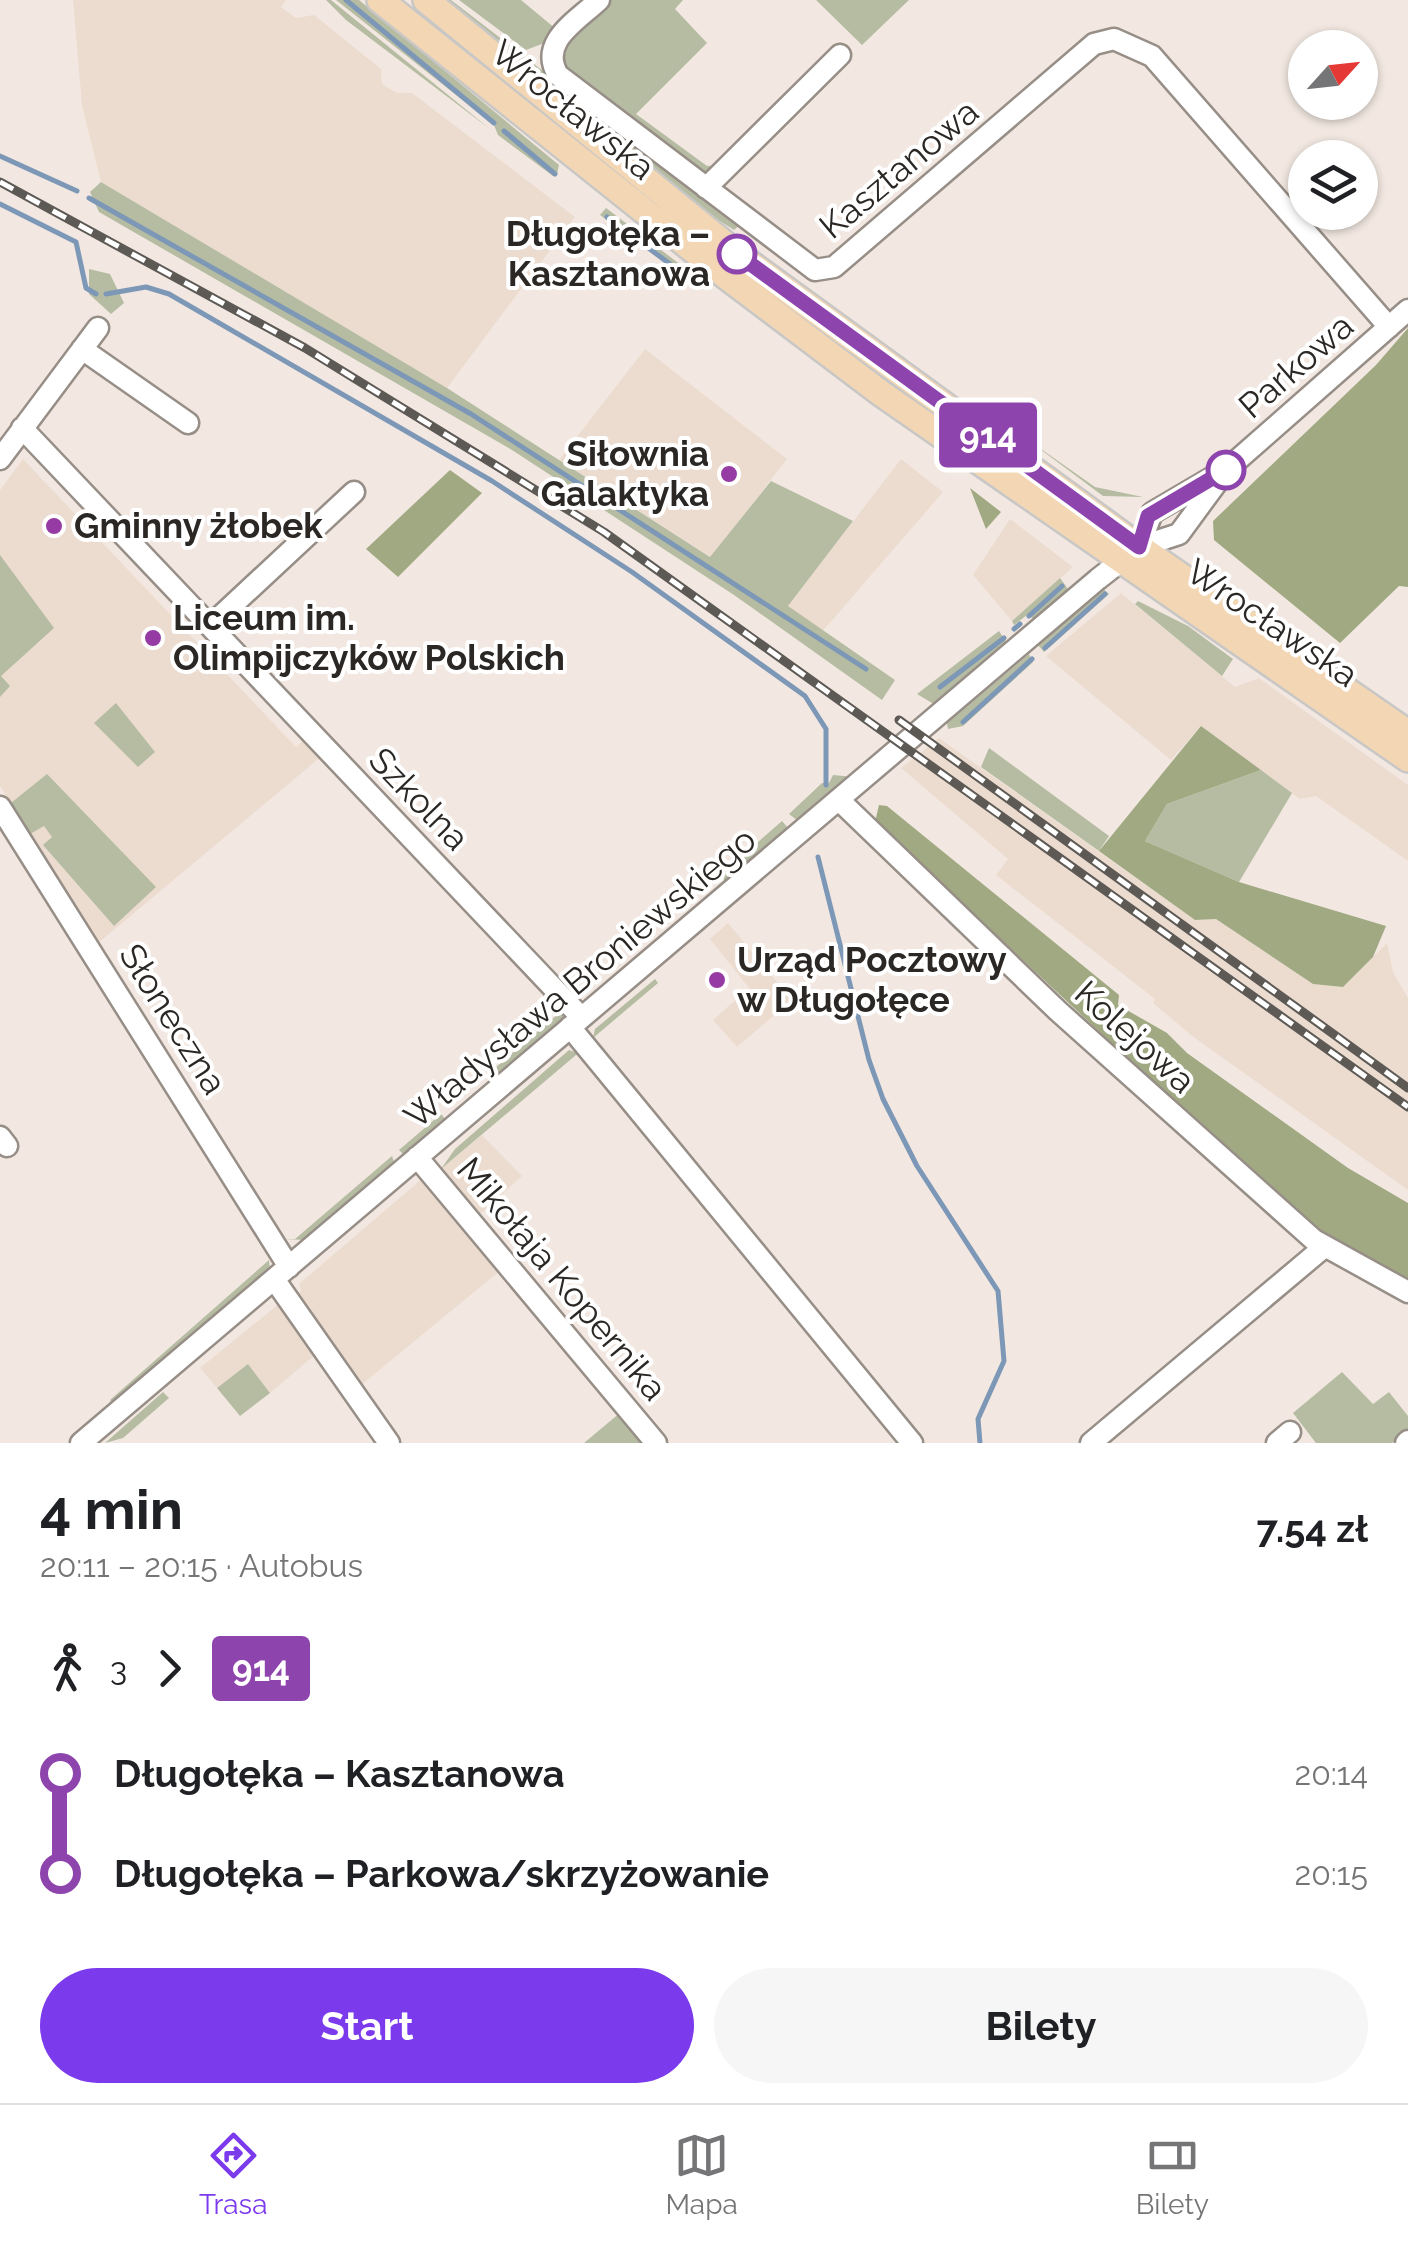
<!DOCTYPE html>
<html lang="pl">
<meta charset="utf-8">
<style>
:root{--surface:#fff;--page:#f6f6f6;--text:#202124;--muted:#757577;--line:#e0e0e0;--accent:#7c3aed}
body{margin:0;font-family:Raleway,sans-serif;background:var(--page);color:var(--text);height:100vh;display:flex;flex-direction:column;font-size:38px;white-space:nowrap}
*{box-sizing:border-box;margin:0}
p{font-size:32px;color:var(--muted)}
.icon{flex:none;width:55px;height:55px;fill:none;stroke:currentColor;stroke-width:2;stroke-linecap:round;stroke-linejoin:round}
.map{position:relative;height:1443px;overflow:hidden}
.drawer{display:flex;flex-direction:column;background:var(--surface);flex:1}
.drawer>*{flex:none}
.badge{padding:0 20px;border-radius:8px;font-size:35px;line-height:65px}
.needle{width:65px;rotate:63deg}
.fabs{position:absolute;left:1288px;top:30px;display:grid;gap:20px}
.fabs a{display:grid;place-items:center;width:90px;height:90px;border-radius:50%;background:var(--surface);box-shadow:0 2px 8px #0004;font-size:50px}
.map>.badge{position:absolute;translate:-50% -50%;box-shadow:0 0 0 5px #fff}
.legs{display:flex;align-items:center;gap:15px;height:110px;padding:0 40px;font-size:32px}
.legs p{margin-inline-start:auto}
.overview{display:flex;align-items:center;justify-content:space-between;height:170px;padding:0 40px}
h1{font-size:55px;font-weight:700;line-height:75px}
.cta{display:flex;gap:20px;margin-top:auto;padding:20px 40px}
.cta a{flex:1;height:115px;border-radius:60px;background:var(--accent);color:#fff;font-size:40px;font-weight:700;line-height:115px;text-align:center}
.cta a+a{background:var(--page);color:var(--text)}
ul{padding:0 40px;list-style:none}
li{display:flex;align-items:center;gap:35px;height:100px;font-size:38px}
li i{display:grid;place-items:center;width:15px;height:100%;margin:0 12px;background:currentColor}
li i::after{content:'';width:25px;height:25px;margin:-12px;border:8px solid;border-radius:50%;background:var(--surface)}
li p{margin-inline-start:auto}
li:first-child i{background:linear-gradient(#0000 50%,currentColor 0)}
li:last-child i{background:linear-gradient(currentColor 50%,#0000 0)}
.tab-bar{display:flex;justify-content:space-around;align-items:center;height:140px;border-top:2px solid var(--line);background:var(--surface);font-size:28px;color:var(--muted)}
.tab-bar a{display:grid;justify-items:center;gap:5px}
.tab-bar .on{color:var(--accent)}
.map>svg:first-child{display:block}
.built{fill:#ecdcd0}
.green{fill:#b5bca2}
.forest{fill:#a0a982}
.lines{fill:none;stroke-linecap:round;stroke-linejoin:round}
.stream{stroke:#7d97b7;stroke-width:5}
.minor-casing{stroke:#978f87;stroke-width:25}
.major-casing{stroke:#c8c7c6;stroke-width:30}
.minor{stroke:#fff;stroke-width:20}
.major{stroke:#f3d7b4;stroke-width:25}
.rail-casing{stroke:#5d5955;stroke-width:9}
.rail{stroke:#fff;stroke-width:5;stroke-dasharray:15;stroke-linecap:butt}
.line-1-casing{stroke:#fff;stroke-width:22}
.line-1{stroke:#8e44ad;stroke-width:15}
.stop-1-dot{fill:#fff;stroke:#8e44ad;stroke-width:5}
.poi-dot{fill:#963aa4;stroke:#fff;stroke-width:4}
.labels{text-anchor:middle;stroke-width:8;stroke-linejoin:round;paint-order:stroke}
.street-label{font-size:35px;fill:#2a2724;stroke:#fff}
.stop-label{font-size:35px;font-weight:bold;fill:#2a2724;stroke:#fff;text-anchor:end}
.poi-label{font-size:35px;font-weight:bold;fill:#2a2724;stroke:#fff;text-anchor:start}
</style>
<div class="map">
<svg width="1408" height="1443" viewBox="0 0 1408 1443">
<rect width="100%" height="100%" fill="#f2e8e1"/>
<path class="built" d="M 73,0 L 286,0 L 281,7 L 296,18 L 314,15 L 381,69 L 382,84 L 397,93 L 412,93 L 575,217 L 447,388 L 101,182 L 82,106 Z
M 645,349 L 787,459 L 711,557 L 559,460 Z
M 23,459 L 296,747 L 306,738 L 323,755 L 97,944 L 0,786 L 0,490 Z
M 901,459 L 943,492 L 822,632 L 788,606 Z
M 1010,519 L 1073,567 L 1012,621 L 973,575 Z
M 1121,593 L 1235,687 L 1259,678 L 1408,785 L 1408,861 L 1316,796 L 1300,799 L 1201,726 L 1171,760 L 1046,656 Z
M 939,738 L 1195,920 L 1216,919 L 1313,984 L 1343,987 L 1387,943 L 1393,972 L 1408,998 L 1408,1190 L 1192,1036 L 1153,1003 L 1155,999 L 996,875 L 1008,859 L 901,768 Z
M 728,923 L 792,1000 L 737,1047 L 713,1020 L 749,988 L 710,939 Z
M 482,1135 L 522,1176 L 479,1215 L 441,1169 Z
M 424,1177 L 502,1269 L 360,1386 L 293,1298 L 301,1291 L 299,1284 Z
M 280,1303 L 317,1353 L 270,1393 L 248,1364 L 217,1388 L 200,1368 Z"/>
<path class="green" d="M 326,0 L 331,0 L 490,129 L 346,20 Z
M 336,0 L 359,0 L 559,165 L 557,174 L 553,176 L 498,135 L 494,125 Z
M 441,0 L 451,0 L 741,224 L 734,230 L 706,212 Z
M 459,0 L 521,0 L 556,29 L 547,42 L 526,50 Z
M 609,0 L 683,0 L 675,9 L 707,43 L 636,114 L 707,166 L 720,165 L 707,174 L 565,73 L 560,43 Z
M 816,0 L 909,0 L 862,45 Z
M 101,182 L 447,388 L 710,557 L 771,481 L 853,521 L 788,606 L 895,680 L 882,700 L 734,595 L 512,450 L 99,212 L 90,192 Z
M 606,208 L 690,272 L 700,289 L 600,215 Z
M 89,269 L 110,274 L 124,303 L 111,314 L 89,294 Z
M 1024,437 L 1095,487 L 1143,497 L 1103,496 Z
M 0,555 L 54,628 L 1,676 L 10,686 L 0,697 Z
M 1060,578 L 1068,589 L 1065,594 L 1038,621 L 1027,615 L 1014,625 L 1012,621 Z
M 1103,589 L 1109,594 L 1044,652 L 1038,645 Z
M 1138,601 L 1188,626 L 1233,659 L 1222,676 L 1135,604 Z
M 999,631 L 1009,646 L 937,706 L 917,694 Z
M 1029,654 L 1033,662 L 963,726 L 948,729 L 947,723 Z
M 116,703 L 155,752 L 138,767 L 94,723 Z
M 989,748 L 1109,836 L 1099,851 L 981,767 Z
M 1261,770 L 1292,793 L 1239,882 L 1145,841 L 1167,804 Z
M 47,774 L 156,887 L 114,926 L 43,845 L 52,837 L 44,826 L 30,834 L 11,803 Z
M 833,775 L 854,777 L 798,821 L 789,814 L 822,783 L 829,783 Z
M 782,821 L 789,829 L 727,883 L 720,875 Z
M 655,979 L 658,983 L 593,1038 L 595,1029 Z
M 564,1009 L 565,1018 L 498,1076 L 489,1073 Z
M 569,1050 L 583,1055 L 576,1055 L 441,1169 L 455,1149 Z
M 441,1114 L 446,1120 L 403,1154 L 399,1150 Z
M 392,1156 L 394,1162 L 306,1240 L 284,1239 L 295,1239 Z
M 269,1260 L 270,1270 L 113,1404 L 110,1400 Z
M 248,1364 L 270,1393 L 240,1416 L 217,1388 Z
M 1342,1372 L 1373,1404 L 1389,1392 L 1408,1416 L 1408,1430 L 1392,1443 L 1316,1443 L 1293,1413 Z
M 163,1392 L 169,1398 L 123,1438 L 105,1443 Z
M 621,1412 L 646,1443 L 584,1443 Z"/>
<path class="forest" d="M 1408,328 L 1408,587 L 1399,586 L 1340,643 L 1214,540 L 1213,521 L 1376,365 Z
M 450,470 L 482,493 L 398,577 L 366,549 Z
M 970,488 L 1001,512 L 986,529 Z
M 1201,726 L 1261,770 L 1167,804 L 1145,841 L 1239,882 L 1386,926 L 1373,957 L 1343,987 L 1313,984 L 1216,919 L 1195,920 L 1099,851 Z
M 879,805 L 887,806 L 1119,995 L 1118,1005 L 1167,1033 L 1187,1053 L 1348,1168 L 1408,1203 L 1408,1283 L 1315,1233 L 875,822 Z"/>
<g class="lines">
<path class="stream" d="M 346,0 L 494,123
M 504,131 L 555,174
M 0,156 L 77,191
M 89,198 L 471,414 L 866,669
M 0,204 L 76,242 L 86,288 L 96,294
M 607,217 L 694,282
M 106,294 L 146,287 L 169,294 L 492,481 L 632,572 L 805,696 L 826,729 L 826,785
M 1029,616 L 1062,586
M 1014,629 L 1020,624
M 1045,648 L 1105,594
M 940,687 L 1004,638
M 963,722 L 1032,659
M 818,857 L 869,1060 L 883,1099 L 917,1166 L 998,1291 L 1004,1361 L 978,1419 L 980,1443"/>
<defs>
<path id="minor" d="M 599,0 C 577,21 538,42 558,75 L 815,270 L 834,267 L 1094,44 L 1114,39 L 1152,56 L 1389,327
M 706,188 L 840,55
M 82,349 L 188,423
M 22,428 L 581,1017
M 0,459 L 98,328
M 1139,547 L 1152,513 L 1220,473
M 210,626 L 354,492
M 840,801 L 1058,1011 L 1314,1240 L 1408,1292
M 0,807 L 289,1267
M 570,1027 L 912,1443
M 0,1137 L 7,1146
M 417,1157 L 656,1443
M 274,1279 L 389,1443
M 81,1443 L 1098,579 L 1139,547 L 1179,534 L 1226,470 L 1408,310
M 1091,1443 L 1323,1248
M 1277,1443 L 1290,1432
M 1406,1443 L 1408,1441"/>
<path id="major" d="M 380,0 L 727,277 L 882,394 L 1408,759
M 426,0 L 737,254 L 1139,547 L 1408,733"/>
</defs>
<use href="#minor" class="minor-casing"/>
<use href="#major" class="major-casing"/>
<use href="#minor" class="minor"/>
<use href="#major" class="major"/>
<defs>
<path id="rail" d="M 0,182 L 305,348 L 604,532 L 1408,1107
M 899,720 L 1408,1088"/>
</defs>
<use href="#rail" class="rail-casing"/>
<use href="#rail" class="rail"/>
</g>
<g class="lines">
<defs>
<path id="line-1" d="M 737,254 L 1139,547 L 1148,516 L 1226,470"/>
</defs>
<use href="#line-1" class="line-1-casing"/>
<use href="#line-1" class="line-1"/>
</g>
<g class="stop-1-dot">
<circle cx="737" cy="254" r="18"/>
<circle cx="1226" cy="470" r="18"/>
</g>
<g class="poi-dot">
<circle cx="729" cy="474" r="10"/>
<circle cx="54" cy="526" r="10"/>
<circle cx="153" cy="638" r="10"/>
<circle cx="717" cy="980" r="10"/>
</g>
<g class="labels">
<g class="street-label">
<text transform="translate(573 110) rotate(39)" y="12">Wrocławska</text>
<text transform="translate(899 169) rotate(-40)" y="12">Kasztanowa</text>
<text transform="translate(1296 366) rotate(-41)" y="12">Parkowa</text>
<text transform="translate(1272 623) rotate(34)" y="12">Wrocławska</text>
<text transform="translate(419 799) rotate(46)" y="12">Szkolna</text>
<text transform="translate(580 978) rotate(-40)" y="12">Władysława Broniewskiego</text>
<text transform="translate(173 1019) rotate(58)" y="12">Słoneczna</text>
<text transform="translate(1135 1037) rotate(42)" y="12">Kolejowa</text>
<text transform="translate(562 1279) rotate(50)" y="12">Mikołaja Kopernika</text>
</g>
<g class="stop-label">
<text x="710" y="246">Długołęka –<tspan x="710" dy="40">Kasztanowa</tspan></text>
</g>
<g class="poi-label">
<text x="709" y="466" text-anchor="end">Siłownia<tspan x="709" dy="40">Galaktyka</tspan></text>
<text x="74" y="538">Gminny żłobek</text>
<text x="173" y="630">Liceum im.<tspan x="173" dy="40">Olimpijczyków Polskich</tspan></text>
<text x="737" y="972">Urząd Pocztowy<tspan x="737" dy="40">w Długołęce</tspan></text>
</g>
</g>
</svg>
<div class="fabs">
<a><svg class="needle" viewBox="-14 -14 28 28"><path d="M0-13l5 13h-10z" fill="#e53935"/><path d="M0 13l5-13h-10z" fill="#757577"/></svg></a>
<a><svg class="icon" aria-label="layers" viewBox="0 0 24 24"><path d="M12 4l9 5-9 5-9-5zM3 14l9 5 9-5"/></svg></a>
</div>
<b class="badge" style="left:988px;top:435px;background:#8e44ad;color:#fff">914</b>
</div>
<section class="drawer">
<div class="overview"><div><h1>4 min</h1><p>20:11 – 20:15 · Autobus</p></div><b>7.54 zł</b></div>
<div class="legs"><svg class="icon" aria-label="walk" viewBox="0 0 24 24"><circle cx="13" cy="4" r="2"/><path d="M13 8l-2 6 4 7M11 14l-3 7M7 12l3-4h3l4 4"/></svg>3<svg class="icon" aria-label="forward" viewBox="0 0 24 24"><path d="M9 5l7 7-7 7"/></svg><b class="badge" style="background:#8e44ad;color:#fff">914</b></div>
<ul>
<li><i style="color:#8e44ad"></i><b>Długołęka – Kasztanowa</b><p>20:14</p></li>
<li><i style="color:#8e44ad"></i><b>Długołęka – Parkowa/skrzyżowanie</b><p>20:15</p></li>
</ul>
<div class="cta"><a>Start</a><a>Bilety</a></div>
</section>
<nav class="tab-bar">
<a class="on"><svg class="icon" aria-label="directions" viewBox="0 0 24 24"><path d="M12 3l9 9-9 9-9-9zM9 14v-3h6M13 9l2 2-2 2"/></svg>Trasa</a>
<a><svg class="icon" aria-label="map" viewBox="0 0 24 24"><path d="M3 6l6-2 6 2 6-2v14l-6 2-6-2-6 2zM9 4v14M15 6v14"/></svg>Mapa</a>
<a><svg class="icon" aria-label="tickets" viewBox="0 0 24 24"><path d="M3 7h18v10H3zM15 7v10"/></svg>Bilety</a>
</nav>
